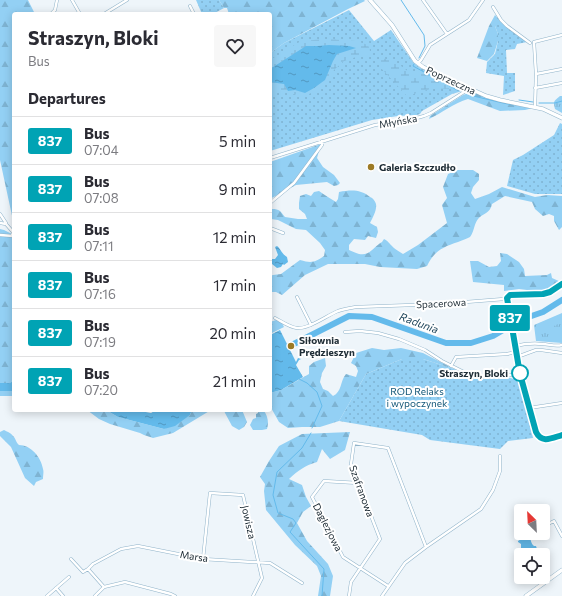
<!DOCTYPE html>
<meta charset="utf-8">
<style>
:root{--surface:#fff;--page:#f7f7f7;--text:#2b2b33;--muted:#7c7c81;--line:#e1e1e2}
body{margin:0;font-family:Commissioner,sans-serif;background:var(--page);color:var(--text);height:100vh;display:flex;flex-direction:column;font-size:15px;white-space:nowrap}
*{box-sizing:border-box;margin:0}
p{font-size:13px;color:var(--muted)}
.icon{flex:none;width:22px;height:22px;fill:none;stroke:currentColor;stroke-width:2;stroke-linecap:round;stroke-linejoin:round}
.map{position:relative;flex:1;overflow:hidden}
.details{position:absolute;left:12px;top:12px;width:260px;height:400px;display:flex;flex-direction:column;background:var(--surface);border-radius:4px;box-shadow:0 2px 10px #0003}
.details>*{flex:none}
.badge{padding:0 8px;border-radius:3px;font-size:14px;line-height:26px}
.needle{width:26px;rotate:336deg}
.tools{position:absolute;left:514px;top:504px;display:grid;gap:8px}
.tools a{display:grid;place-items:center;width:36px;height:36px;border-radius:4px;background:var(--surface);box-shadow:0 2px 10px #0003;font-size:20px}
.map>.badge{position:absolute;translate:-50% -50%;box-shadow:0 0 0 2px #fff}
h2{padding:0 16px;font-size:15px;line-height:36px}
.round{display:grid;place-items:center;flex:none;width:42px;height:42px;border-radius:4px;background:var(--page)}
.overview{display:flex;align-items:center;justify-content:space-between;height:68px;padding:0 16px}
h1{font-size:19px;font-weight:700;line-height:30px}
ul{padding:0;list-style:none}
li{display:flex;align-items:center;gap:12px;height:48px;padding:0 16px;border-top:1px solid var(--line)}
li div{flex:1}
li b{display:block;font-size:15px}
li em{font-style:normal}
li .badge{min-width:44px;font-weight:700;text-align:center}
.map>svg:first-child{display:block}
.grass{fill:url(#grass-dots)}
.forest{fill:url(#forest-firs)}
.wetland{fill:url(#wetland-marsh)}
.park{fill:url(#park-tufts)}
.pitch{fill:#93d0f4}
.water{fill:url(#water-ripples)}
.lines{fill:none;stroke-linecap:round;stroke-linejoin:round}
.stream{stroke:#63baeb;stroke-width:1}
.river{stroke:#63baeb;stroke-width:6}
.street-casing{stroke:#91b4ca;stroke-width:3.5}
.secondary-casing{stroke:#91b4ca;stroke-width:4.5}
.street{stroke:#fff;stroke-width:2.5}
.secondary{stroke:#fff;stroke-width:3.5}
.line-casing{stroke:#fff;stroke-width:9}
.line{stroke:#00a3b4;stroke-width:6}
.poi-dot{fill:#9c7a25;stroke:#fff;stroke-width:1.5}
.stop-dot{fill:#fff;stroke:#00a3b4;stroke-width:2}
.labels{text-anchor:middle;stroke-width:4;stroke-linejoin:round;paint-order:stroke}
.street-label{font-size:10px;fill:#202e37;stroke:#fff}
.poi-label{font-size:10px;font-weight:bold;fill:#202e37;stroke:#fff;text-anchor:start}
.stop-label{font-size:10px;font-weight:bold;fill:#202e37;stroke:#fff;text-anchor:end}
.park-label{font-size:10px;fill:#135778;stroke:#fff}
.water-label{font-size:11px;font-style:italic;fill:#22485d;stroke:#fff}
</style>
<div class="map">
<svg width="562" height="596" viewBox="0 0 562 596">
<defs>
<pattern id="grass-dots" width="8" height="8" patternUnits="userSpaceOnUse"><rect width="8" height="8" fill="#93d0f4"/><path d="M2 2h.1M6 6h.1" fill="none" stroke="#7eb3d2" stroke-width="1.8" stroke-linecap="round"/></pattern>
<pattern id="forest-firs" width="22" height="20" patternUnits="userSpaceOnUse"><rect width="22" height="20" fill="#93d0f4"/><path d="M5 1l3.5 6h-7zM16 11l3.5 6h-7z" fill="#7eb3d2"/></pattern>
<pattern id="wetland-marsh" width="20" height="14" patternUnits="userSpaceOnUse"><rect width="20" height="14" fill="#93d0f4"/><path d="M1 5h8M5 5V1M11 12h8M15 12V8" fill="none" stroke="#7eb3d2"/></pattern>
<pattern id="park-tufts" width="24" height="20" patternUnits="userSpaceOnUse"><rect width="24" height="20" fill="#93d0f4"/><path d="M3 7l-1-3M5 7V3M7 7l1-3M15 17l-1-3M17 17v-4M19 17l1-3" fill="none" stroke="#7eb3d2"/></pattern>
<pattern id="water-ripples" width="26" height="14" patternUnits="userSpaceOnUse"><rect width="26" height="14" fill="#63baeb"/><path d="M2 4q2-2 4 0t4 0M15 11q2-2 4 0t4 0" fill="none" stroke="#5198bf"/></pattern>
</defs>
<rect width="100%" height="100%" fill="#eef5fa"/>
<path class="grass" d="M 196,0 L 219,0 L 224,8 L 213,14 L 202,14 Z
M 349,10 L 374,41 L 391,30 L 413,62 L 419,67 L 454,84 L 453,85 L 459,88 L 461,91 L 459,92 L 452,94 L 422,111 L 420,114 L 417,115 L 398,116 L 372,120 L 270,151 L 270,53 L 284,43 Z
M 495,15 L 504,24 L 527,42 L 517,44 L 515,49 L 506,50 L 507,73 L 515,73 L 515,91 L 503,95 L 504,76 L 486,73 L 487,62 L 495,54 L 498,41 L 498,34 L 495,26 Z
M 560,123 L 562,124 L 562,194 L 535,194 L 507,186 L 513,160 L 523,155 L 554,135 Z
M 402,359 L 423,359 L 454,369 L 472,378 L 484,379 L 504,376 L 517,380 L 522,388 L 533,438 L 508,441 L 500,449 L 430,440 L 422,435 L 339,421 L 366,374 Z"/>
<path class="forest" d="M 0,0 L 28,0 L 35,14 L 14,14 L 14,225 L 0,160 Z
M 219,0 L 364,0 L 365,1 L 348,9 L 284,43 L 270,53 L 270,14 L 229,14 L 227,8 L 224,8 Z
M 495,15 L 495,26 L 498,34 L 498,41 L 494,54 L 487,61 L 477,58 L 489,26 Z
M 471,92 L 477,93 L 533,108 L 525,110 L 500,111 L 468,99 C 454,103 442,113 429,119 L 430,116 L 463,95 Z
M 321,144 L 317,158 L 323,167 L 334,175 L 340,183 L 338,185 L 334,186 L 327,182 L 296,185 L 270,199 L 270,162 Z
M 458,170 L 473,170 L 479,174 L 479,180 L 473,187 L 471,193 L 475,199 L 489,194 L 502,187 L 535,197 L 547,195 L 562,196 L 562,227 L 559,230 L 554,221 L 554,216 L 549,214 L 543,216 L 535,209 L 532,202 L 505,196 L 492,204 C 490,214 483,213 478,219 C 474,224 474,232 470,237 C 467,239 462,240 458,242 C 443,247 434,251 427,266 L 417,269 L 380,267 L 365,264 L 328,264 L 305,275 L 282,295 L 276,292 L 270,292 L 270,276 L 273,275 L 281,274 L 300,260 C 311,263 314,263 324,256 L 325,250 L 320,243 L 306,230 L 296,229 L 278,220 L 271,219 L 270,216 L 270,211 L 272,209 C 280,209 280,211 285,217 L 298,219 L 307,219 L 305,214 L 299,209 L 299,203 L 300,196 L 306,194 L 311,196 L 314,192 L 319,191 C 324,195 330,198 336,202 L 338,199 L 339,192 C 351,190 360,189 370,197 C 373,198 375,201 376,204 C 377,210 373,217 370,223 L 377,227 L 378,232 L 376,238 L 368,236 L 365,240 L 354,239 L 349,245 L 349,250 C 352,251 355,253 359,254 C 369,256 372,249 379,244 C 384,240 380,245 384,239 C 388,241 389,243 392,246 C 394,249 399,251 403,254 L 418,245 L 447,223 L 442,205 L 447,198 L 443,187 L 448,174 Z
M 0,229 L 4,230 L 14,235 L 14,381 L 9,383 L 0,383 Z
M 500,253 L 507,254 L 519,262 L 524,269 L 525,276 L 547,275 L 551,273 L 552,278 L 561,282 L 546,291 L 535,291 L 519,289 L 504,291 L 504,285 L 473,282 L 470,261 L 478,261 L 489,267 L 497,266 L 501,261 Z
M 372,348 L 384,350 L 401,348 L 423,353 L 454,369 L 423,359 L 402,359 L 366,374 L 339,421 L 320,427 L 302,427 L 288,428 L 279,422 L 270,406 L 270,393 L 281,390 L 309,374 L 309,366 L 314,362 L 325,358 L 326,366 L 322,373 L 320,382 L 323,389 L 328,391 L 333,396 C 342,392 340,381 346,374 L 356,377 L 358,371 L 356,366 L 351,363 L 356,353 Z
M 0,391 L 14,391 L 14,396 L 0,396 Z
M 87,410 L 106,410 L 118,417 L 164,429 L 190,415 L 192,410 L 211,410 L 173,433 L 153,438 L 144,435 L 140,433 L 110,424 L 99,419 Z
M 224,410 L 242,410 L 247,422 L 244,427 L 239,430 L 232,426 L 225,413 Z
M 259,410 L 263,410 C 268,415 269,423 267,429 L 262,430 L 253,430 L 250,425 L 253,419 L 256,418 L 256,414 L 258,413 Z
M 4,430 C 8,432 11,433 14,437 C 16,440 16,442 19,445 C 31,445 41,457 43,469 C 44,472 43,475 43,479 L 36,482 L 34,486 L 25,478 L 11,447 L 0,436 L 0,432 Z
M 350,432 L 345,450 L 330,459 L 322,449 L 317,462 C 304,466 299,470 289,479 L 302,485 L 306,497 L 311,506 L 303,512 L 297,523 L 307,541 L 328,564 L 333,576 L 330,596 L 318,596 L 321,576 L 317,566 L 295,545 L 266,510 L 264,491 L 265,484 L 260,477 L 269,461 L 279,446 L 302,434 Z"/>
<path class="wetland" d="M 326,39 L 356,41 L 368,45 L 370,50 L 368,56 L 356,57 L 344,61 L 334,70 L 328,81 L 319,89 L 305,96 L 292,94 L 283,91 L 270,91 L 270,60 L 301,41 Z
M 379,58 L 393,60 L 409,72 L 413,74 L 424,71 L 448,83 L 450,89 L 434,88 L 407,96 L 379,66 Z"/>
<path class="park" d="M 560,96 L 562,96 L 562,113 L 555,109 C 553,101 554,101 560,96 Z
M 562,313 L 562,343 L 536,341 L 534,325 Z
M 276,320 L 282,323 L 284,327 L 270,334 L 270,322 Z"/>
<path class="pitch" d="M 558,316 L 560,323 L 550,328 L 547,321 Z"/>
<path class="water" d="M 329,45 L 349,46 L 356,48 L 337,54 L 333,61 L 325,80 L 314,88 L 305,93 L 295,90 L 288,91 L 284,84 L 270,82 L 270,69 L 306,46 L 318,46 Z
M 277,246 C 281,249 281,253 287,257 L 288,262 L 284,265 L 283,264 L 281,267 L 277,268 L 272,264 L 270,263 L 270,259 L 275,259 L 278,255 L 275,247 Z
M 280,330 L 296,362 L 298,358 L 301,359 L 299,360 L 296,365 L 303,377 L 281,390 L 270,393 L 270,335 Z
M 14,381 L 14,391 L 0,391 L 0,383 L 9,383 Z
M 106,410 L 135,410 L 151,413 L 156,410 L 192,410 L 190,415 L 175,426 L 164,429 L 118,417 Z
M 526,536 L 528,536 C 532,539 530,543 534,546 L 536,546 L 539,555 L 522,555 L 522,552 L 520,550 L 521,549 L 521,544 L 518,542 L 518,541 Z"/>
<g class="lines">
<path class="stream" d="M 401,0 L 424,35 L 425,46 L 419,58
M 414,64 L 413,66 L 457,90
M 469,95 L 503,103 L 513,105
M 519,100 L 533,102
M 539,103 L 555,103 L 562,101
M 299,379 L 307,383 L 317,392 L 322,406 L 312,428
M 311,433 L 302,448 L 277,472 L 273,495 L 278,513 L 293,519 L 296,523 L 290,532 L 324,569 L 322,596"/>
<path class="river" d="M 270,356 L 349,316 L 372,317 L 446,343 L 471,343 L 493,336 L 520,320 L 543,312 L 562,300"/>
<defs>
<path id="street" d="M 72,0 L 80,14
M 423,0 L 447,34
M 190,6 L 194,14
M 493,7 L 501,20 L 507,26 L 530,43
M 51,14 L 55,10 L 57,0
M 104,14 L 127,0
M 418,63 L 421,60 L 430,45 L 469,20 L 483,0
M 536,74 L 562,69
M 535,88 L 562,83
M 535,107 L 536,74 L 534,42 L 562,35
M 270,158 L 375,125 L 413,119 L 424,116 L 431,113 L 464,92 L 467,88
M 270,203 L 294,183 L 322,145 L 322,141
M 0,214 L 6,223
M 0,223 L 6,224 L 13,232 L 12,236
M 270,228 L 283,233
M 0,235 L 13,236
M 297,297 L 311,325
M 507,298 L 510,317
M 275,318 C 281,321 289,327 297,328 C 309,329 326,316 338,311 C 344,309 350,308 356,307 L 440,304 L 504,299 L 510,295 L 543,294 L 550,292 L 562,284
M 345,332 L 360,331 L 378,333 L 399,339 L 425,350 L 442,361 L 472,376 L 484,377 L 500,375 L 513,375 L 520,374
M 513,336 L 520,374 L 534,427 C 536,433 538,439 545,439 L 562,435
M 515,346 C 524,344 533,343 542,344 C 549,344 555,347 562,345
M 517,357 L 536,350 L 541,350 L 562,353
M 451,366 L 456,357 L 507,354 L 516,352
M 529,408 L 562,403
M 358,483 L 324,481 L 312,497 L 343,557 L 388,586
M 548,524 L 554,521 L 562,536
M 71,559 L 83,572 L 88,569
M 203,559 L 210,493 L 243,495 L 262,578 L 253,596
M 104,587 L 88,569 L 93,564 L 121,549 L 138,546 L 203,559 L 270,563 L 302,583
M 56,588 L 63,596
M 47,596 L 69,577
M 95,596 L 104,587 L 125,582 L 171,594 L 175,596
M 349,596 L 351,582 L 380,539 L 351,464 L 354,443 L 388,448 L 426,547
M 382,596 L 405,563 L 426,547 L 481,509 L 493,490 L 500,471 L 500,456"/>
<path id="secondary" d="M 370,0 L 392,25 L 415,61 L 423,67 L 486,96 L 500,100 L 543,109 L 562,118
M 526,596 L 562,570"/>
</defs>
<use href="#street" class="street-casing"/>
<use href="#secondary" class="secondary-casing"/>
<use href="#street" class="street"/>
<use href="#secondary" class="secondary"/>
</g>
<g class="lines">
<defs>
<path id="line" d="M 562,284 L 550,292 L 543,294 L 510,295 L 507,298 L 520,374 L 536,432 C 542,444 552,438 562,435"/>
</defs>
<use href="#line" class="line-casing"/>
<use href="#line" class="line"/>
</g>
<g class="poi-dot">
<circle cx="371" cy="167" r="4"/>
<circle cx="291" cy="346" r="4"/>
</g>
<circle class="stop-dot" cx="520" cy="373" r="8"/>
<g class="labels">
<g class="street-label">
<text transform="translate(451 80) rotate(25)" y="4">Poprzeczna</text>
<text transform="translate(398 121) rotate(-10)" y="4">Młyńska</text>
<text transform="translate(441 303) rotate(-3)" y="4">Spacerowa</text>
<text transform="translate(362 491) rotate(70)" y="4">Szafranowa</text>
<text transform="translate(249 522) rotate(77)" y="4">Jowisza</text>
<text transform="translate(328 527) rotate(63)" y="4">Daglezjowa</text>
<text transform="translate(194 556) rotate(9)" y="4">Marsa</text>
</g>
<g class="poi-label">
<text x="379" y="171">Galeria Szczudło</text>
<text x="299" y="344">Siłownia<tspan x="299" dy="12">Prędzieszyn</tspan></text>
</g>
<g class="stop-label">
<text x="508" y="377">Straszyn, Bloki</text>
</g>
<g class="park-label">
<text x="417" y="395">ROD Relaks<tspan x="417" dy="12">i wypoczynek</tspan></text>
</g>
<g class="water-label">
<text transform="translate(419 323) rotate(20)" y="4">Radunia</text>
</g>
</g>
</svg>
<div class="tools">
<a><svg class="needle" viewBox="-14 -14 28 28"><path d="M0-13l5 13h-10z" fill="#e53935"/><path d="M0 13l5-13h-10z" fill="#7c7c81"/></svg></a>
<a><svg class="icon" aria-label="locate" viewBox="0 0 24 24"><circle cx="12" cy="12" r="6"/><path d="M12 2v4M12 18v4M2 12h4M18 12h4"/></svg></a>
</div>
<b class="badge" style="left:510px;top:318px;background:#00a3b4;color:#fff">837</b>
<section class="details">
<div class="overview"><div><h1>Straszyn, Bloki</h1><p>Bus</p></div><a class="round"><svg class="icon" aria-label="heart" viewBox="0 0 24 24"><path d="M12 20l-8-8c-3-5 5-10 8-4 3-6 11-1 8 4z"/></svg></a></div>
<h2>Departures</h2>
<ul>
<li><span class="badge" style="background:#00a3b4;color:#fff">837</span><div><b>Bus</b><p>07:04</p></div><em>5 min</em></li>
<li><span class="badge" style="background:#00a3b4;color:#fff">837</span><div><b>Bus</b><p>07:08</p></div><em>9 min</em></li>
<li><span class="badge" style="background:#00a3b4;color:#fff">837</span><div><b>Bus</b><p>07:11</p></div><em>12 min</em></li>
<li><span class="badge" style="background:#00a3b4;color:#fff">837</span><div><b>Bus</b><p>07:16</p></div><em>17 min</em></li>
<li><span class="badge" style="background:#00a3b4;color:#fff">837</span><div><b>Bus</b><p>07:19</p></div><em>20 min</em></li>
<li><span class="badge" style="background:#00a3b4;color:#fff">837</span><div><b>Bus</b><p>07:20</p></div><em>21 min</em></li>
</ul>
</section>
</div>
